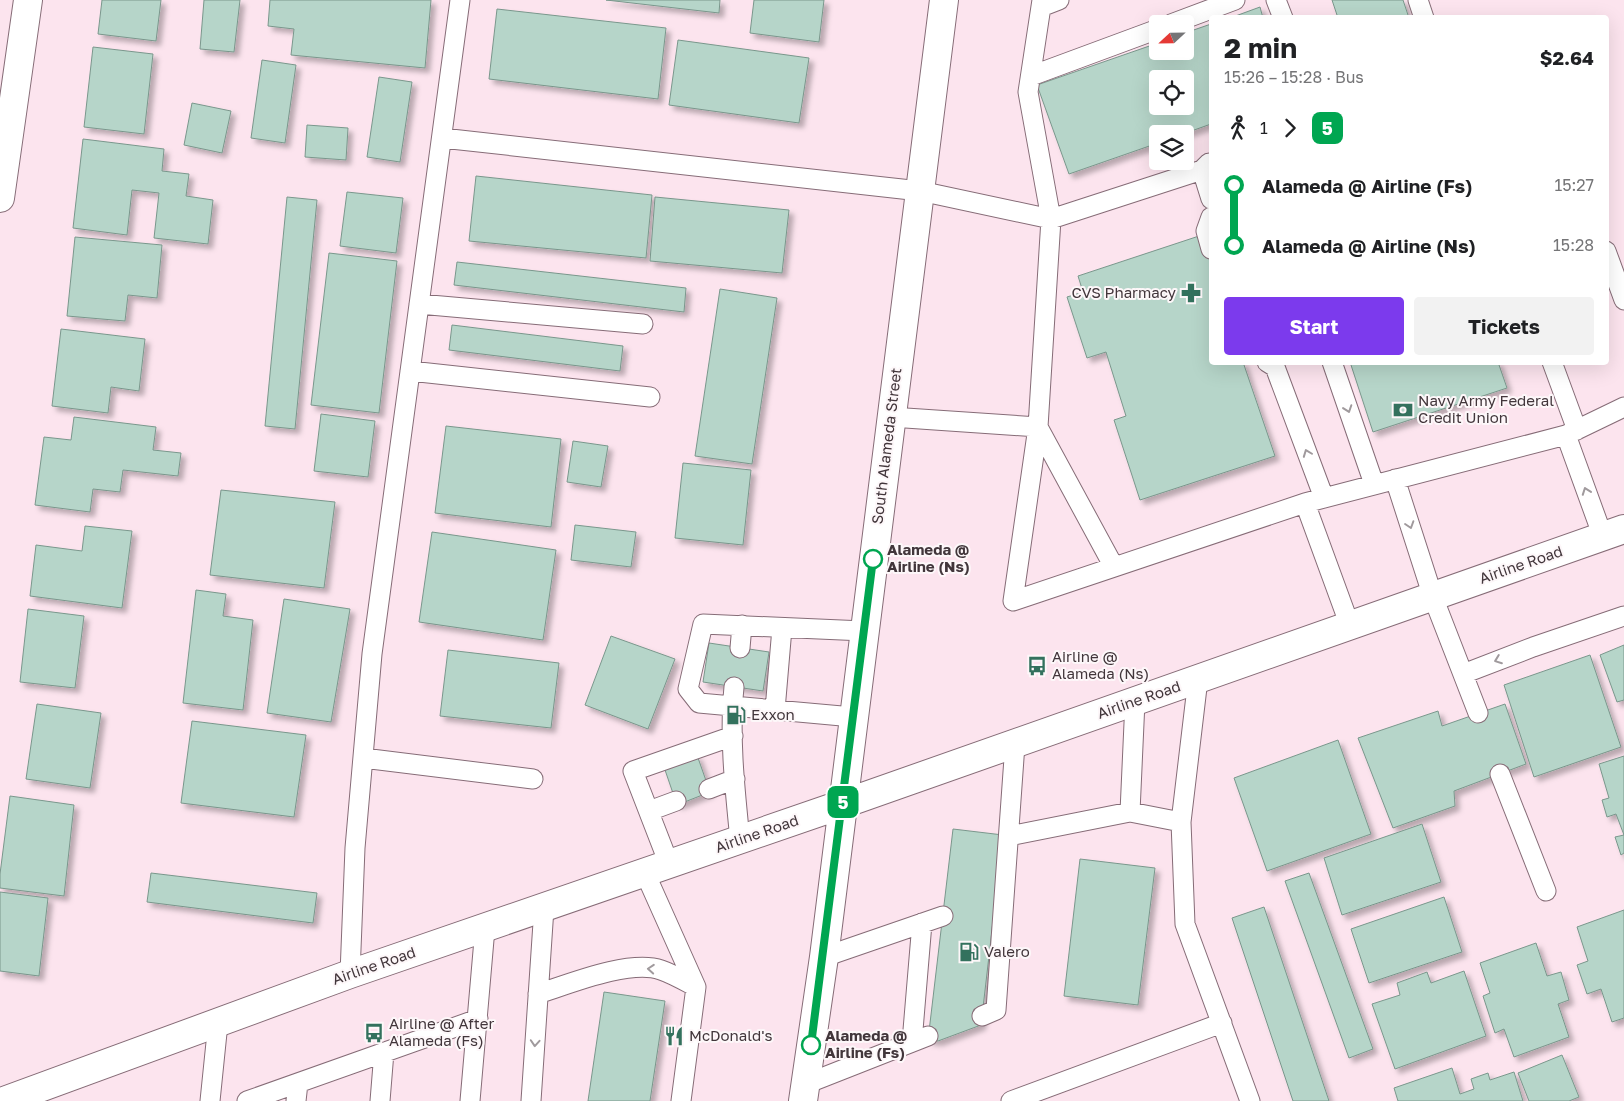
<!DOCTYPE html>
<meta charset="utf-8">
<style>
:root{--surface:#fff;--page:#f2f2f2;--text:#202124;--muted:#757577;--accent:#7c3aed}
body{margin:0;font-family:"Golos Text",sans-serif;background:var(--page);color:var(--text);height:100vh;display:flex;flex-direction:column;font-size:19px;white-space:nowrap}
*{box-sizing:border-box;margin:0}
p{font-size:16px;color:var(--muted)}
.icon{flex:none;width:28px;height:28px;fill:none;stroke:currentColor;stroke-width:2;stroke-linecap:round;stroke-linejoin:round}
.map{position:relative;flex:1;overflow:hidden}
.side{position:absolute;left:1209px;top:15px;width:400px;height:350px;display:flex;flex-direction:column;background:var(--surface);border-radius:5px;box-shadow:0 5px 20px #0002}
.side>*{flex:none}
.badge{padding:0 10px;border-radius:8px;font-size:18px;line-height:32px}
.needle{width:32px;rotate:248deg}
.tools{position:absolute;left:1149px;top:15px;display:grid;gap:10px}
.tools a{display:grid;place-items:center;width:45px;height:45px;border-radius:5px;background:var(--surface);box-shadow:0 5px 20px #0002;font-size:25px}
.map>.badge{position:absolute;translate:-50% -50%;box-shadow:0 0 0 2px #fff}
.legs{display:flex;align-items:center;gap:8px;height:55px;padding:0 15px;font-size:16px}
.legs p{margin-inline-start:auto}
.headline{display:flex;align-items:center;justify-content:space-between;height:85px;padding:0 15px}
h1{font-size:28px;font-weight:700;line-height:38px}
.action{display:flex;gap:10px;margin-top:auto;padding:10px 15px}
.action a{flex:1;height:58px;border-radius:5px;background:var(--accent);color:#fff;font-size:20px;font-weight:700;line-height:58px;text-align:center}
.action a+a{background:var(--page);color:var(--text)}
ul{padding:0 15px;list-style:none}
li{display:flex;align-items:center;gap:18px;height:60px;font-size:19px}
li i{display:grid;place-items:center;width:8px;height:100%;margin:0 6px;background:currentColor}
li i::after{content:'';width:12px;height:12px;margin:-6px;border:4px solid;border-radius:50%;background:var(--surface)}
li p{margin-inline-start:auto}
li:first-child i{background:linear-gradient(#0000 50%,currentColor 0)}
li:last-child i{background:linear-gradient(currentColor 50%,#0000 0)}
.map>svg:first-child{display:block}
.building{fill:#b6d5c9;stroke:#7a978c;fill-rule:evenodd;filter:url(#shadow)}
.lines{fill:none;stroke-linecap:round;stroke-linejoin:round}
.service-casing{stroke:#866c77;stroke-width:21}
.minor-casing{stroke:#866c77;stroke-width:30}
.secondary-casing{stroke:#866c77;stroke-width:30}
.service{stroke:#fff;stroke-width:19}
.minor{stroke:#fff;stroke-width:28}
.secondary{stroke:#fff;stroke-width:28}
.oneway{stroke:#a09a9d}
.line-1-casing{stroke:#fff;stroke-width:11}
.line-1{stroke:#00a651;stroke-width:8}
.stop-1-dot{fill:#fff;stroke:#00a651;stroke-width:2.5}
.labels{text-anchor:middle;stroke-width:4;stroke-linejoin:round;paint-order:stroke}
.poi-label{font-size:15px;fill:#42363b;stroke:#fdf7f9;text-anchor:start}
.street-label{font-size:15px;fill:#42363b;stroke:#fdf7f9}
.stop-label{font-size:15px;font-weight:bold;fill:#42363b;stroke:#fdf7f9;text-anchor:start}
</style>
<div class="map">
<svg width="1624" height="1101" viewBox="0 0 1624 1101">
<defs>
<filter id="shadow"><feDropShadow dx="4.5" dy="4.5" stdDeviation="2.5" flood-color="#0004"/></filter>
</defs>
<rect width="100%" height="100%" fill="#fce4ee"/>
<path class="building" d="M 102,0 L 161,0 L 156,41 L 98,34 Z
M 204,0 L 240,0 L 234,52 L 200,49 Z
M 270,0 L 431,0 L 425,68 L 291,55 L 294,29 L 268,26 Z
M 606,0 L 720,0 L 719,13 Z
M 754,0 L 824,0 L 819,42 L 750,33 Z
M 1332,0 L 1403,0 L 1409,18 L 1338,18 Z
M 1260,7 L 1263,18 L 1230,18 Z
M 497,9 L 666,28 L 658,99 L 489,79 Z
M 1211,24 L 1211,124 L 1183,134 L 1158,134 L 1158,143 L 1069,174 L 1037,85 L 1158,43 L 1158,51 L 1185,51 L 1185,33 ZM 1158,79 L 1185,79 L 1185,106 L 1158,106 Z
M 678,40 L 809,58 L 799,123 L 669,105 Z
M 93,47 L 153,54 L 144,134 L 84,127 Z
M 262,60 L 296,65 L 285,143 L 251,138 Z
M 379,77 L 412,82 L 400,162 L 367,157 Z
M 192,103 L 231,111 L 222,153 L 184,145 Z
M 307,125 L 348,128 L 346,160 L 305,157 Z
M 83,139 L 164,149 L 162,171 L 189,174 L 186,196 L 213,200 L 208,244 L 154,238 L 159,193 L 132,190 L 127,235 L 73,228 Z
M 476,176 L 652,195 L 646,258 L 469,241 Z
M 347,192 L 403,198 L 396,253 L 340,246 Z
M 287,197 L 317,200 L 295,429 L 265,426 Z
M 655,197 L 789,210 L 782,273 L 650,261 Z
M 1199,236 L 1205,257 L 1211,256 L 1211,362 L 1243,362 L 1275,456 L 1140,500 L 1114,420 L 1126,416 L 1106,352 L 1087,358 L 1067,297 L 1083,292 L 1078,276 Z
M 75,237 L 162,245 L 157,298 L 128,295 L 125,321 L 67,316 Z
M 329,253 L 397,261 L 379,413 L 311,405 Z
M 457,262 L 686,288 L 684,312 L 454,285 Z
M 720,289 L 777,298 L 752,464 L 695,456 Z
M 452,325 L 623,346 L 620,371 L 449,350 Z
M 61,329 L 145,339 L 139,391 L 111,387 L 108,413 L 52,406 Z
M 1350,362 L 1498,362 L 1507,388 L 1373,432 Z
M 321,414 L 375,421 L 368,477 L 314,471 Z
M 74,417 L 156,427 L 153,450 L 181,453 L 178,476 L 123,470 L 120,492 L 93,489 L 90,512 L 35,505 L 44,437 L 71,440 Z
M 446,426 L 561,439 L 551,527 L 435,513 Z
M 573,441 L 608,446 L 601,487 L 567,482 Z
M 683,463 L 751,470 L 743,545 L 675,538 Z
M 221,490 L 335,502 L 324,588 L 210,575 Z
M 575,525 L 636,532 L 631,567 L 571,560 Z
M 85,526 L 132,531 L 122,608 L 30,596 L 36,545 L 82,551 Z
M 432,532 L 556,550 L 543,640 L 419,622 Z
M 196,590 L 226,594 L 223,616 L 253,620 L 243,710 L 183,703 Z
M 284,599 L 350,609 L 331,722 L 267,713 Z
M 28,609 L 84,616 L 75,688 L 20,682 Z
M 611,636 L 675,659 L 648,729 L 585,705 Z
M 709,643 L 769,652 L 763,691 L 703,682 Z
M 1624,645 L 1624,700 L 1617,702 L 1600,655 Z
M 448,650 L 559,663 L 551,728 L 440,716 Z
M 1590,655 L 1621,747 L 1534,777 L 1504,685 Z
M 37,704 L 101,713 L 90,788 L 26,779 Z
M 1505,704 L 1526,764 L 1454,791 L 1455,806 L 1393,828 L 1358,738 L 1438,711 L 1442,726 Z
M 192,721 L 306,735 L 294,817 L 181,803 Z
M 1338,740 L 1371,834 L 1267,871 L 1234,778 Z
M 697,755 L 710,792 L 677,805 L 664,767 Z
M 1624,756 L 1624,853 L 1621,855 L 1615,837 L 1624,835 L 1616,814 L 1607,817 L 1602,800 L 1609,798 L 1599,764 Z
M 10,796 L 74,805 L 64,896 L 0,888 L 0,874 Z
M 1422,824 L 1441,882 L 1342,915 L 1324,858 Z
M 953,829 L 1003,835 L 981,1025 L 938,1041 L 928,1040 Z
M 1080,859 L 1155,868 L 1138,1005 L 1064,996 Z
M 151,873 L 317,893 L 313,923 L 147,902 Z
M 1309,873 L 1373,1049 L 1349,1058 L 1285,881 Z
M 0,892 L 48,898 L 39,976 L 0,971 Z
M 1444,897 L 1462,952 L 1369,983 L 1351,929 Z
M 1264,907 L 1329,1101 L 1293,1101 L 1232,918 Z
M 1624,910 L 1624,1018 L 1612,1022 L 1601,989 L 1587,994 L 1577,965 L 1588,961 L 1577,927 Z
M 1536,943 L 1547,976 L 1561,972 L 1569,1000 L 1558,1004 L 1569,1037 L 1514,1057 L 1504,1029 L 1495,1033 L 1483,996 L 1490,993 L 1480,963 Z
M 1464,971 L 1486,1036 L 1395,1069 L 1372,1004 L 1400,995 L 1397,983 L 1427,972 L 1431,983 Z
M 604,992 L 665,1001 L 650,1101 L 588,1101 Z
M 1562,1055 L 1579,1097 L 1569,1101 L 1529,1101 L 1518,1073 Z
M 1452,1068 L 1460,1094 L 1474,1089 L 1471,1079 L 1488,1073 L 1490,1080 L 1514,1072 L 1523,1101 L 1398,1101 L 1394,1088 Z"/>
<g class="lines">
<defs>
<path id="service" d="M 1042,0 L 1028,92 L 1051,219 L 1038,427 L 1114,567
M 1276,0 L 1283,18
M 1418,0 L 1424,18
M 1041,7 L 1059,0
M 1171,24 L 1235,0
M 1031,76 L 1158,29
M 442,138 L 920,191 L 1051,219 L 1202,170 L 1211,171
M 1209,163 L 1202,170 L 1211,199
M 1211,217 L 1206,231 L 1211,249
M 1606,251 L 1624,300
M 419,304 L 643,324
M 1267,362 L 1275,367 L 1324,498
M 1332,362 L 1374,484
M 1552,362 L 1577,430
M 410,371 L 650,397
M 891,417 L 1038,427 L 1013,601 L 1305,503 L 1566,435
M 1395,479 L 1433,597 L 1478,713
M 1305,503 L 1350,626
M 1603,537 L 1566,435 L 1624,407
M 740,648 L 742,625
M 1463,674 L 1533,647 L 1624,616
M 1198,679 L 1181,822 L 1185,924 L 1250,1101
M 734,687 C 729,737 735,790 740,840
M 775,710 L 782,628
M 853,717 L 699,703 L 688,689 L 703,624 L 864,631
M 363,758 L 533,779
M 1500,774 L 1546,891
M 709,789 L 735,779
M 649,811 L 676,801
M 1130,812 L 1135,701
M 1009,836 L 1130,812 L 1181,822
M 669,864 L 633,771 L 733,736
M 645,873 L 696,987 L 681,1101
M 824,957 L 943,916
M 350,974 L 355,848 L 372,654 L 460,0
M 538,994 C 569,984 630,959 661,970 C 673,974 685,981 696,987
M 982,1016 L 996,1010 L 1015,744
M 912,1042 L 922,923
M 806,1084 L 928,1036
M 210,1101 L 218,1023
M 247,1101 L 478,1019
M 296,1101 L 298,1083
M 380,1101 L 384,1052
M 470,1101 L 485,928
M 531,1101 L 544,908
M 1011,1101 L 1222,1023"/>
<path id="minor" d="M 0,198 L 28,0"/>
<path id="secondary" d="M 4,1101 L 350,974 L 843,804 L 1624,529
M 803,1101 L 824,957 L 944,0"/>
</defs>
<use href="#service" class="service-casing"/>
<use href="#minor" class="minor-casing"/>
<use href="#secondary" class="secondary-casing"/>
<use href="#service" class="service"/>
<use href="#minor" class="minor"/>
<use href="#secondary" class="secondary"/>
</g>
<defs><path id="oneway-chevron" d="M-2-3.5L2.5 0L-2 3.5" fill="none" stroke-width="1.6" stroke-linecap="round" stroke-linejoin="round" transform="scale(1.25)"/></defs>
<g class="oneway">
<use href="#oneway-chevron" transform="translate(1348 409) rotate(71)"/>
<use href="#oneway-chevron" transform="translate(1307 453) rotate(-111)"/>
<use href="#oneway-chevron" transform="translate(1586 491) rotate(-110)"/>
<use href="#oneway-chevron" transform="translate(1410 525) rotate(72)"/>
<use href="#oneway-chevron" transform="translate(1498 660) rotate(159)"/>
<use href="#oneway-chevron" transform="translate(651 969) rotate(-176)"/>
<use href="#oneway-chevron" transform="translate(535 1043) rotate(94)"/>
</g>
<g class="lines">
<defs>
<path id="line-1" d="M 811,1045 L 873,559"/>
</defs>
<use href="#line-1" class="line-1-casing"/>
<use href="#line-1" class="line-1"/>
</g>
<defs>
<symbol id="pharmacy-bare" viewBox="-9 -9 18 18"><path d="M-2-6h4v4h4v4h-4v4h-4v-4h-4v-4h4Z" fill="#33715d" stroke="#fdf7f9" stroke-width="2.5" paint-order="stroke"/></symbol>
<symbol id="bank-bare" viewBox="-9 -9 18 18"><path d="M-6-4H6V4H-6ZM0-2.3a2.3 2.3 0 1 0 0 4.6a2.3 2.3 0 1 0 0-4.6Z" fill="#33715d" stroke="#fdf7f9" stroke-width="2.5" paint-order="stroke"/></symbol>
<symbol id="bus-bare" viewBox="-9 -9 18 18"><path d="M-5-6H5V4H4V6H2V4H-2V6H-4V4H-5ZM-3.5-4V0h7V-4ZM-3.5 1.2v1.5H-2V1.2ZM2 1.2v1.5H3.5V1.2Z" fill="#33715d" stroke="#fdf7f9" stroke-width="2.5" paint-order="stroke"/></symbol>
<symbol id="fuel-bare" viewBox="-9 -9 18 18"><path d="M-5.5-6h7V0h2V4h1.3V-2.5L3-4.5l.8-.8L6-3V5H2.5V1h-1V6h-7ZM-4.2-4.7v3.2H.2V-4.7Z" fill="#33715d" stroke="#fdf7f9" stroke-width="2.5" paint-order="stroke"/></symbol>
<symbol id="restaurant-bare" viewBox="-9 -9 18 18"><path d="M-5-6h1v4h1v-4h1v4h1v-4h1v5L-1.5 .5V6h-2V.5L-5-1ZM5-6V6H3V1.5H1.5Q1.5-4 5-6Z" fill="#33715d" stroke="#fdf7f9" stroke-width="2.5" paint-order="stroke"/></symbol>
</defs>
<g fill-rule="evenodd">
<use href="#pharmacy-bare" x="1177" y="279" width="28" height="28"/>
<use href="#bank-bare" x="1389" y="396" width="28" height="28"/>
<use href="#bus-bare" x="1023" y="652" width="28" height="28"/>
<use href="#fuel-bare" x="722" y="701" width="28" height="28"/>
<use href="#fuel-bare" x="955" y="938" width="28" height="28"/>
<use href="#bus-bare" x="360" y="1019" width="28" height="28"/>
<use href="#restaurant-bare" x="660" y="1022" width="28" height="28"/>
</g>
<g class="stop-1-dot">
<circle cx="873" cy="559" r="9"/>
<circle cx="811" cy="1045" r="9"/>
</g>
<g class="labels">
<g class="poi-label">
<text x="1176" y="298" text-anchor="end">CVS Pharmacy</text>
<text x="1418" y="406">Navy Army Federal<tspan x="1418" dy="17">Credit Union</tspan></text>
<text x="1052" y="662">Airline @<tspan x="1052" dy="17">Alameda (Ns)</tspan></text>
<text x="751" y="720">Exxon</text>
<text x="984" y="957">Valero</text>
<text x="389" y="1029">Airline @ After<tspan x="389" dy="17">Alameda (Fs)</tspan></text>
<text x="689" y="1041">McDonald's</text>
</g>
<g class="street-label">
<text transform="translate(887 446) rotate(-83)" y="5">South Alameda Street</text>
<text transform="translate(1521 565) rotate(-19)" y="5">Airline Road</text>
<text transform="translate(1139 700) rotate(-19)" y="5">Airline Road</text>
<text transform="translate(757 834) rotate(-19)" y="5">Airline Road</text>
<text transform="translate(374 966) rotate(-19)" y="5">Airline Road</text>
</g>
<g class="stop-label">
<text x="887" y="555">Alameda @<tspan x="887" dy="17">Airline (Ns)</tspan></text>
<text x="825" y="1041">Alameda @<tspan x="825" dy="17">Airline (Fs)</tspan></text>
</g>
</g>
</svg>
<div class="tools">
<a><svg class="needle" viewBox="-14 -14 28 28"><path d="M0-13l5 13h-10z" fill="#e53935"/><path d="M0 13l5-13h-10z" fill="#757577"/></svg></a>
<a><svg class="icon" aria-label="locate" viewBox="0 0 24 24"><circle cx="12" cy="12" r="6"/><path d="M12 2v4M12 18v4M2 12h4M18 12h4"/></svg></a>
<a><svg class="icon" aria-label="layers" viewBox="0 0 24 24"><path d="M12 4l9 5-9 5-9-5zM3 14l9 5 9-5"/></svg></a>
</div>
<b class="badge" style="left:843px;top:802px;background:#00a651;color:#fff">5</b>
<section class="side">
<div class="headline"><div><h1>2 min</h1><p>15:26 – 15:28 · Bus</p></div><b>$2.64</b></div>
<div class="legs"><svg class="icon" aria-label="walk" viewBox="0 0 24 24"><circle cx="13" cy="4" r="2"/><path d="M13 8l-2 6 4 7M11 14l-3 7M7 12l3-4h3l4 4"/></svg>1<svg class="icon" aria-label="forward" viewBox="0 0 24 24"><path d="M9 5l7 7-7 7"/></svg><b class="badge" style="background:#00a651;color:#fff">5</b></div>
<ul>
<li><i style="color:#00a651"></i><b>Alameda @ Airline (Fs)</b><p>15:27</p></li>
<li><i style="color:#00a651"></i><b>Alameda @ Airline (Ns)</b><p>15:28</p></li>
</ul>
<div class="action"><a>Start</a><a>Tickets</a></div>
</section>
</div>
